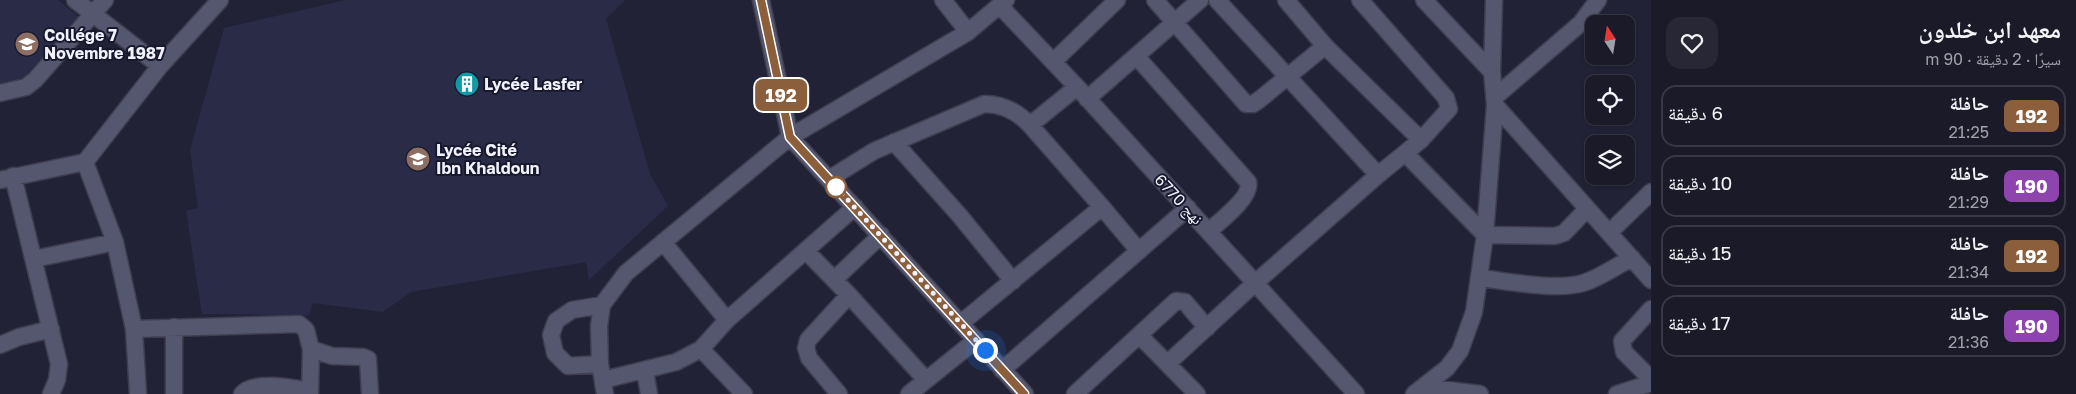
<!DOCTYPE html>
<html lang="ar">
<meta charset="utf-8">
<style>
:root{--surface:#1a1a29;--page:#272735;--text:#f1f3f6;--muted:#9fa1a8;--line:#383846}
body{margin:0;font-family:"Golos Text","Noto Naskh Arabic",sans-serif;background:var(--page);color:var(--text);direction:rtl;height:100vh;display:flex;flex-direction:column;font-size:19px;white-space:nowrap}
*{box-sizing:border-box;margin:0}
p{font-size:16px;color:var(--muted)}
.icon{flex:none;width:28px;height:28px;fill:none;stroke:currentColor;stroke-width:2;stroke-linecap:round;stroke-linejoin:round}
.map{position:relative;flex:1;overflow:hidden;direction:ltr}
.panel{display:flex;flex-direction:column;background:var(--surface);width:425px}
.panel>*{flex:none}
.badge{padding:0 10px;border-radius:8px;font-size:18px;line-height:32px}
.needle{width:32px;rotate:348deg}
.controls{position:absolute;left:1585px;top:15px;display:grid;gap:10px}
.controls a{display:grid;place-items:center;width:50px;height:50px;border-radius:10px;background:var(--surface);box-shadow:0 1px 4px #0004,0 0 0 1px var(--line);font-size:25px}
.you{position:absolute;width:25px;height:25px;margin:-12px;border:4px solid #fff;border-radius:50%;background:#1a73e8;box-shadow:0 0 0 8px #1a73e833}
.map>.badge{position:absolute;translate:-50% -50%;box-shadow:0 0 0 2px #fff}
.round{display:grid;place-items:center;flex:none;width:52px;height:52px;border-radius:15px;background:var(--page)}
.head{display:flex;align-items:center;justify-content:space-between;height:85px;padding:0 15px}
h1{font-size:24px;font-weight:800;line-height:38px}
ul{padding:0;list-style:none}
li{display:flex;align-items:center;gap:15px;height:62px;margin:0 10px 8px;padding:0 5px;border:2px solid var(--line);border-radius:15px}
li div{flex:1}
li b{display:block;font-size:19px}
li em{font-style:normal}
li .badge{min-width:55px;font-weight:700;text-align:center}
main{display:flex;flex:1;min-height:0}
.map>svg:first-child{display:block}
.built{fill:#2a2b46}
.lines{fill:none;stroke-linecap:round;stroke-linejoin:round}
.minor-casing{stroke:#3e3e4f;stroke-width:19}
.minor{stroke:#55576f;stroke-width:16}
.line-casing{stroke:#fff;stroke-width:11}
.line{stroke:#8b5e3c;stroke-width:8}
.walk{stroke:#f1f2fd;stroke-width:5;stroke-dasharray:0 9}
.stop-dot{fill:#fff;stroke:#8b5e3c;stroke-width:2.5}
.labels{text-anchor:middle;stroke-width:4;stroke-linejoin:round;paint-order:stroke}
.poi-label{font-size:16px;font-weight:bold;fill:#f1f2fd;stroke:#18192d;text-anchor:start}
.street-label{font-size:16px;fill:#f1f2fd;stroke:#18192d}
</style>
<main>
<section class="panel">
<div class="head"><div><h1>معهد ابن خلدون</h1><p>سيرًا · 2 دقيقة · 90 m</p></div><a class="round"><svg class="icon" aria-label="heart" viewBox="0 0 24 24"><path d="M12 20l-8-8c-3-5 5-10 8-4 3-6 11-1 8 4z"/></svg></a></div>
<ul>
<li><span class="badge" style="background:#8b5e3c;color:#fff">192</span><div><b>حافلة</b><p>21:25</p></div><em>6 دقيقة</em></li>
<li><span class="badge" style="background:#8e44ad;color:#fff">190</span><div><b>حافلة</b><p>21:29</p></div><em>10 دقيقة</em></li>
<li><span class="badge" style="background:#8b5e3c;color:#fff">192</span><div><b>حافلة</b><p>21:34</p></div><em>15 دقيقة</em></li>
<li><span class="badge" style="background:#8e44ad;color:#fff">190</span><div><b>حافلة</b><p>21:36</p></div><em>17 دقيقة</em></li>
</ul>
</section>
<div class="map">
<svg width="1651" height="394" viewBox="0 0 1651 394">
<rect width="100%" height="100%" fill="#222237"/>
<path class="built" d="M 0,0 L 58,0 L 79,17 L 22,79 L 0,84 Z
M 346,0 L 625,0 L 606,19 L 650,174 L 668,206 L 589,280 L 586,262 L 411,292 L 383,312 L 313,303 L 309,315 L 202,314 L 186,211 L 198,208 L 190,150 L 224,28 Z"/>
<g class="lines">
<defs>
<path id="minor" d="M 75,0 L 160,66
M 761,0 L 790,137 L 1025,394
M 943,0 L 968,32
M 1155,0 L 1246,104 L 1253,104 L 1259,100 L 1325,46
M 1217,0 L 1378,175
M 1286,0 L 1325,46 L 1421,140
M 1424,0 L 1492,72
M 1494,0 L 1492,72 L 1495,105 L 1651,280
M 1000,6 L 1077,87 L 1356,394
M 1136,56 L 1248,182 C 1253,196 1219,222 1209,231
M 1053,62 L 1117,0
M 0,93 L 26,87 L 35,80 L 105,0
M 1495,97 L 1581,23 L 1598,0
M 1087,99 L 1200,0
M 1030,125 L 1102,207
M 894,142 L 960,216 L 1013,281
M 1405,153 L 1485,235 L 1555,236 L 1564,233 L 1587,209
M 85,162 L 115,242 L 134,329 L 138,394
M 13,176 L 59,364 L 57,380 L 51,394
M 829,179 L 874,151 L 984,104 C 1003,104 1017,111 1030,125 L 1077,87
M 0,180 L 85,162 L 160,66 L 220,0
M 1610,232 L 1651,192
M 663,242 L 727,320
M 806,251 L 849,295 L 808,340 L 806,348 L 809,358 L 839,394
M 34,259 L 115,242
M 1479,278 C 1508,281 1556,291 1583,283 C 1600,278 1616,266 1632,258
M 834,280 L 881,235
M 849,295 L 926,380
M 1651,309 L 1622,341 L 1624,352 L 1651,379
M 961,323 L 1102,207 L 1139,251
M 134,329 L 299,324 L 306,330 L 311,349 L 332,356 L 363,357 L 368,359 L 370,394
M 1140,336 L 1197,394
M 0,345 L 19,337 L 51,329
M 1168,363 L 1255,283 L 1378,175 L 1421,140 L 1449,109 L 1446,98 L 1360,0
M 600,364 L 568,366 L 555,353 L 551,335 L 556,321 L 572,310 L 602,305
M 1002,370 L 1188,208
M 645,371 L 649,394
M 603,380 L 676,362 L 701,349
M 1423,387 L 1480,394
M 174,394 L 174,327
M 242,394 C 253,380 294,388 310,391
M 310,394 L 311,349
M 605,394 L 600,364 L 599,326 L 602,305 L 626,273 L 790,137 L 968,32 L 1006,0
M 744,394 L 701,349 L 727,320 L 855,207
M 909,394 L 976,340
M 1075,394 L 1176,301 L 1185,302 L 1207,328
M 1414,394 L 1447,368 L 1460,351 L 1474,312 L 1485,235 L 1495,105
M 1617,394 L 1651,383"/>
</defs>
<use href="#minor" class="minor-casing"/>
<use href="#minor" class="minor"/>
</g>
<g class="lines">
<defs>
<path id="line" d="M 761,0 L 790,137 L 1024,394"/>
</defs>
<use href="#line" class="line-casing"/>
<use href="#line" class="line"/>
<path class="walk" d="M 836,187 L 985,350"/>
</g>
<defs>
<symbol id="university-disc" viewBox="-11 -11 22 22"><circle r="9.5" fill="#8d6e63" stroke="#18192d"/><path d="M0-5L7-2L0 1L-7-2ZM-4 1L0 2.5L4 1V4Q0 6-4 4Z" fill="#fff"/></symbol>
<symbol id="building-disc" viewBox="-11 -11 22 22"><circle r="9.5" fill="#0f9aa8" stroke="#18192d"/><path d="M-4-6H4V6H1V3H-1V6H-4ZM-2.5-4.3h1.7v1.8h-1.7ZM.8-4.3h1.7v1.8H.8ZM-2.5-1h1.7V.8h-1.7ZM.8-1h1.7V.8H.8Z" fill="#fff"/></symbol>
<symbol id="school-disc" viewBox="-11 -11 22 22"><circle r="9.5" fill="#8d6e63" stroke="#18192d"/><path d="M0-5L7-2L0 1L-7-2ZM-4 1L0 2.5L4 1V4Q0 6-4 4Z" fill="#fff"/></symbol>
</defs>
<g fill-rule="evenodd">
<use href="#university-disc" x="13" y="30" width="28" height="28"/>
<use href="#building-disc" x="453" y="70" width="28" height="28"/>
<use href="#school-disc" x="404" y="145" width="28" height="28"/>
</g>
<circle class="stop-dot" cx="836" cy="187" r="10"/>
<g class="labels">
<g class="poi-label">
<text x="44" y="41">Collége 7<tspan x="44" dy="18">Novembre 1987</tspan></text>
<text x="484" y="90">Lycée Lasfer</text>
<text x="436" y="156">Lycée Cité<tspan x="436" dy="18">Ibn Khaldoun</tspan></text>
</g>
<g class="street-label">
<text transform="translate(1179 199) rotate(47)" y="6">نهج 6770</text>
</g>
</g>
</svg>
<div class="controls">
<a><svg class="needle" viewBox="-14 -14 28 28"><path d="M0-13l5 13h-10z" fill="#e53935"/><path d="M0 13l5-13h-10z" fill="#9fa1a8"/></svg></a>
<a><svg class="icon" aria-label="locate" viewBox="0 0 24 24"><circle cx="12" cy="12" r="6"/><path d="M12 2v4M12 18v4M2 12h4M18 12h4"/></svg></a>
<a><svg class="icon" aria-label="layers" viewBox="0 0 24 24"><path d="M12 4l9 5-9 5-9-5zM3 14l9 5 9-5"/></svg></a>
</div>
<div class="you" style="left:985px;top:350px"></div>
<b class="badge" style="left:781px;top:95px;background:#8b5e3c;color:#fff">192</b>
</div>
</main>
